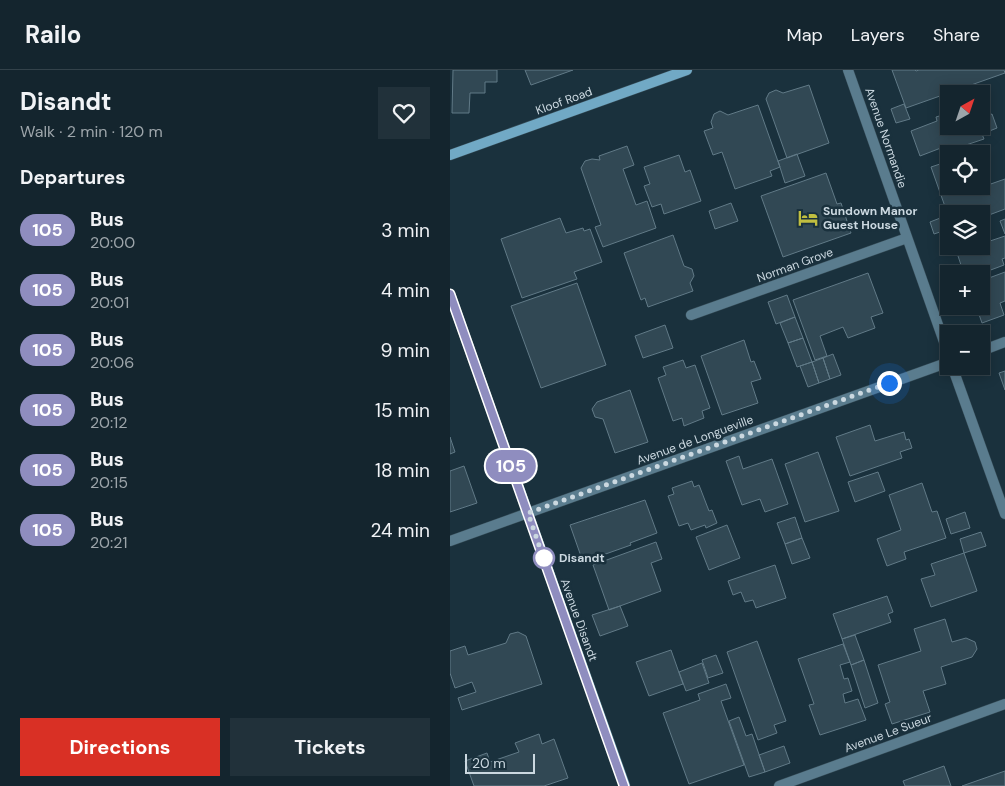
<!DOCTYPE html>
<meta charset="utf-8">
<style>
:root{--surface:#14252e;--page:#21313a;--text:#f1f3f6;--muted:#9da5aa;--line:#33424a;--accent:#d93025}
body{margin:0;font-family:"DM Sans",sans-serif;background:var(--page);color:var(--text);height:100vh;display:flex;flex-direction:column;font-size:19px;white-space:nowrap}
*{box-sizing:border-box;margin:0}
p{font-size:16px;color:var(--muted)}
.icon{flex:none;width:28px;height:28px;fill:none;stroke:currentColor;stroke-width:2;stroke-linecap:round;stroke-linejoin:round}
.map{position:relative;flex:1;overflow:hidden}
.details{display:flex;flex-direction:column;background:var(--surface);width:450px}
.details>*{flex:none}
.badge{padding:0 10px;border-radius:16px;font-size:18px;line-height:32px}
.needle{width:32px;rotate:40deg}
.tools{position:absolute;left:490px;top:15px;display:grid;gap:10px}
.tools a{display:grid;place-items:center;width:50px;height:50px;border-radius:0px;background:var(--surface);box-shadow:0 2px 12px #0003,0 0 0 1px var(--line);font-size:25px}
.scale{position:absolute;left:15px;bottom:12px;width:70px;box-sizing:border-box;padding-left:5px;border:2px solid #cbd8e0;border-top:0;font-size:14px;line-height:18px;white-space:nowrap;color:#cbd8e0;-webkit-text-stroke:4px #1a313d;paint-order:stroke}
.you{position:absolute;width:25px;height:25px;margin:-12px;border:4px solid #fff;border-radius:50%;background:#1a73e8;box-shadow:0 0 0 8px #1a73e833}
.map>.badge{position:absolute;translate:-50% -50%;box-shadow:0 0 0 2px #fff}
h2{padding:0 20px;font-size:19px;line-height:45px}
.round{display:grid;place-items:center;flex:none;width:52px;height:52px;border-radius:0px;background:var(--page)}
.head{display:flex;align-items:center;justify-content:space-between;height:85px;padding:0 20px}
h1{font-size:24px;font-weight:700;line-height:38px}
.cta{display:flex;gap:10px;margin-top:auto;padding:10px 20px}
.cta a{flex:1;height:58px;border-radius:0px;background:var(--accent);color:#fff;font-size:20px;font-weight:700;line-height:58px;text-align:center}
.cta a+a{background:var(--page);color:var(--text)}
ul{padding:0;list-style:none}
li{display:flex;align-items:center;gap:15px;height:60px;padding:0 20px}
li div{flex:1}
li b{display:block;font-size:19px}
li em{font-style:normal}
li .badge{min-width:55px;font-weight:700;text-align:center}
header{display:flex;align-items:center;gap:30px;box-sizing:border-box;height:70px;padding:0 25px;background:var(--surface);border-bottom:1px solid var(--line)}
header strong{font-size:24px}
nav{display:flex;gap:28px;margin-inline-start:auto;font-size:18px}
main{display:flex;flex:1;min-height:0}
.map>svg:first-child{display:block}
.building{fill:#314854;stroke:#617a87}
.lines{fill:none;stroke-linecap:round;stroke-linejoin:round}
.street-casing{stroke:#364c57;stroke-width:11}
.secondary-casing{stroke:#364c57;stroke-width:11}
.street{stroke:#5a7c8e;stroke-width:10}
.secondary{stroke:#71a9c5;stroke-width:10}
.line-casing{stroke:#fff;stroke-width:11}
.line{stroke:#8f8dbf;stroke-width:8}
.walk{stroke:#cbd8e0;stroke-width:5;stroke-dasharray:0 9}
.stop-dot{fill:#fff;stroke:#8f8dbf;stroke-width:2.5}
.labels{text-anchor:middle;stroke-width:5;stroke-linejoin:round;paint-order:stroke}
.street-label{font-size:12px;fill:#cbd8e0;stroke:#1a313d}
.poi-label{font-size:12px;font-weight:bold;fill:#cbd8e0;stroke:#1a313d;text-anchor:start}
.stop-label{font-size:12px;font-weight:bold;fill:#cbd8e0;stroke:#1a313d;text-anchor:start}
</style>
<header>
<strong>Railo</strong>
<nav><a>Map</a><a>Layers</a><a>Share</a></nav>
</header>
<main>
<section class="details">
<div class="head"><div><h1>Disandt</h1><p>Walk · 2 min · 120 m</p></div><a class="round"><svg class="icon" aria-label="heart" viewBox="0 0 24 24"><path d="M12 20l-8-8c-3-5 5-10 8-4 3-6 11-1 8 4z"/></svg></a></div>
<h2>Departures</h2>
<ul>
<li><span class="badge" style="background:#8f8dbf;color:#fff">105</span><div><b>Bus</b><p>20:00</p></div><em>3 min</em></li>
<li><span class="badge" style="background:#8f8dbf;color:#fff">105</span><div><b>Bus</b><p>20:01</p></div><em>4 min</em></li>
<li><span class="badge" style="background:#8f8dbf;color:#fff">105</span><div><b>Bus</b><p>20:06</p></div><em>9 min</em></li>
<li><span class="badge" style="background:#8f8dbf;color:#fff">105</span><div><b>Bus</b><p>20:12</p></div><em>15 min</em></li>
<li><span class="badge" style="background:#8f8dbf;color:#fff">105</span><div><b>Bus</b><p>20:15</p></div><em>18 min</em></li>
<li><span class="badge" style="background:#8f8dbf;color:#fff">105</span><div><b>Bus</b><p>20:21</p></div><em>24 min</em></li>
</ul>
<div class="cta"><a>Directions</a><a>Tickets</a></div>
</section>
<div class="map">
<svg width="555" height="716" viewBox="0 0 555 716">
<rect width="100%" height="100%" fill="#1a313d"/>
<path class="building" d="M 3,0 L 47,0 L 47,12 L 35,12 L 35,23 L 20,23 L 19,43 L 2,43 Z
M 75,0 L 123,0 L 81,15 Z
M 442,0 L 465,0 L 466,1 L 469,0 L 554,0 L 555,3 L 456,38 Z
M 359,15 L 379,73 L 337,88 L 316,29 L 319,23 L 326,20 L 333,23 Z
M 454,34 L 460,49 L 446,53 L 441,39 Z
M 308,35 L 330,97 L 320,101 L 322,106 L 285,119 L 272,82 L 263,85 L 254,61 L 263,58 L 261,52 L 264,44 L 270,41 L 278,45 Z
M 499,43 L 499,56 L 531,56 L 531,48 L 542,44 L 547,58 L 532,64 L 534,69 L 498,81 L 496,76 L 470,86 L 461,61 L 487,51 L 486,47 Z
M 177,76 L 184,95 L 173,99 L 186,135 L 197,131 L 206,158 L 153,177 L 145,157 L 151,155 L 131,98 L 135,91 L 142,89 L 150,90 L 149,86 Z
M 347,84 L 355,106 L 335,113 L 328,91 Z
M 229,85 L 235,102 L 240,100 L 251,131 L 214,144 L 211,134 L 202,137 L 194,116 L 200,114 L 194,97 Z
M 499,91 L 499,116 L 529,116 L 531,122 L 536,120 L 535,116 L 555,109 L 555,139 L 531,148 L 531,144 L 499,144 L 499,159 L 484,164 L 480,152 L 498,145 L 481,97 Z
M 376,103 L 387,134 L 391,133 L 401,163 L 333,187 L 311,126 Z
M 281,133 L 288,151 L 265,159 L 259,141 Z
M 110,148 L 116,163 L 133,158 L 134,161 L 140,159 L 152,192 L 124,202 L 127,209 L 72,228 L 51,169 Z
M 555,149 L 555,164 L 550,151 Z
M 223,165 L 234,196 L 242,199 L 244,206 L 240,213 L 243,221 L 198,237 L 195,228 L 191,230 L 174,183 Z
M 555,166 L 555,188 L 552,189 L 554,195 L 530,204 L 514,204 L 507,183 L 526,176 L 531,176 L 531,174 Z
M 504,176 L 526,176 L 507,183 Z
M 555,202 L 555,231 L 550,233 L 554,245 L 532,253 L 526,236 L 531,236 L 531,211 Z
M 418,203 L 433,243 L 421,247 L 425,258 L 398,268 L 393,257 L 370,266 L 377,286 L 365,290 L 343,230 Z
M 127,213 L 156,295 L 91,318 L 61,236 Z
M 337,225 L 345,247 L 326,254 L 318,232 Z
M 345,247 L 353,268 L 338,273 L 330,253 Z
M 215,255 L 223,278 L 193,288 L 185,266 Z
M 353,268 L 362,292 L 347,297 L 338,273 Z
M 294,270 L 301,292 L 304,291 L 311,309 L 301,312 L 308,333 L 272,345 L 251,286 Z
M 383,284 L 391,305 L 380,309 L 373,288 Z
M 373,288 L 380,309 L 369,313 L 362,292 Z
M 233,290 L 236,298 L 245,295 L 260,338 L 252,341 L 254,348 L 234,356 L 232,348 L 223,351 L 208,308 L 216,305 L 213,297 Z
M 362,292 L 369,313 L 358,317 L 350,296 Z
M 555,301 L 555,320 L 549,303 Z
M 180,320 L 198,372 L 165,383 L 153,349 L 145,347 L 142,339 L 147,332 Z
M 420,355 L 425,371 L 454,362 L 456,370 L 459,369 L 462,378 L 450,382 L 452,388 L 400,406 L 386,367 Z
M 0,367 L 5,382 L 0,384 Z
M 368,382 L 389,441 L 355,452 L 335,394 Z
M 289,386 L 293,399 L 322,389 L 338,434 L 315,442 L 310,429 L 292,435 L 276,391 Z
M 14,396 L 27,433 L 0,442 L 0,401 Z
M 428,402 L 435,421 L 405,432 L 398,412 Z
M 242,411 L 244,417 L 249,415 L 259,441 L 262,440 L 267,453 L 256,458 L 255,455 L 241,460 L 238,453 L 229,456 L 218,426 L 224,424 L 222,418 Z
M 472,413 L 482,442 L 487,441 L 496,468 L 454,482 L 456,489 L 437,496 L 427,469 L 451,460 L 439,425 Z
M 195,430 L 207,463 L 180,473 L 181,475 L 133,492 L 120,455 Z
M 515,442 L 520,458 L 501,464 L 496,449 Z
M 345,447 L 352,468 L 335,474 L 327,453 Z
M 277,455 L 290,488 L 259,500 L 246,467 Z
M 531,462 L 536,476 L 514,483 L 510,469 Z
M 352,468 L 360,488 L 342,494 L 335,474 Z
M 206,472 L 212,489 L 201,493 L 211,521 L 159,540 L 143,495 Z
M 514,483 L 527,521 L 481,537 L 471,509 L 485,505 L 481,494 Z
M 325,495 L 336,528 L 306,538 L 303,530 L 295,532 L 291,522 L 283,525 L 278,511 Z
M 437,526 L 443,542 L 438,544 L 441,552 L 392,569 L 383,544 Z
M 170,536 L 178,556 L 150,566 L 142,545 Z
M 495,549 L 502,572 L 516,568 L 525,572 L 527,579 L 522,587 L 491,597 L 496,614 L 473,621 L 480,642 L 442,654 L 435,634 L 440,632 L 428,595 L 471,581 L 464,559 Z
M 68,562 L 76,566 L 92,614 L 12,640 L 8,628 L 26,622 L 22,612 L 5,618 L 0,603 L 0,581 L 15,576 L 18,585 L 56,573 L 60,564 Z
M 405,565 L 414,590 L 401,595 L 392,569 Z
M 307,571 L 336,651 L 324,655 L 327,663 L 308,670 L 277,582 Z
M 393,574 L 400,592 L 390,595 L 394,609 L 398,608 L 402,621 L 393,624 L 395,633 L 408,629 L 416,650 L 370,665 L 359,635 L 364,634 L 348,589 Z
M 221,580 L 233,614 L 199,626 L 186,592 Z
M 266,585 L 273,603 L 258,608 L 252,590 Z
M 414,590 L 428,633 L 415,638 L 401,595 Z
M 252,593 L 259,613 L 236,621 L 229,602 Z
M 276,614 L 281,628 L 271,631 L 294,695 L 239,714 L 213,643 L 250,630 L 248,624 Z
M 289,647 L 296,666 L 302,664 L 315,702 L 299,707 L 279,651 Z
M 89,664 L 92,674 L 104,669 L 118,708 L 94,716 L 24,716 L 15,691 L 37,683 L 40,692 L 69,682 L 65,673 Z
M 334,676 L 340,693 L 315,702 L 309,685 Z
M 494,696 L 501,716 L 455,716 L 453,711 Z
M 555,701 L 555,716 L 512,716 Z"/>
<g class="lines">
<defs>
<path id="street" d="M 398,0 L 499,286
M 241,245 L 457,168
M 531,281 L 555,272
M 502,296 L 555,444
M 0,471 L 499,292
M 329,716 L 555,634"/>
<path id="secondary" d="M 0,85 L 237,0
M 0,224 L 175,716"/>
</defs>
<use href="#street" class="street-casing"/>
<use href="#secondary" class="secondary-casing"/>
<use href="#street" class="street"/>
<use href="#secondary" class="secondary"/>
</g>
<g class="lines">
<defs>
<path id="line" d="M 0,224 L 174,716"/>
</defs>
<use href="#line" class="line-casing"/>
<use href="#line" class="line"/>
<path class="walk" d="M 94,488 L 94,490 L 78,443 L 439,313"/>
</g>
<defs>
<symbol id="hotel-bare" viewBox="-9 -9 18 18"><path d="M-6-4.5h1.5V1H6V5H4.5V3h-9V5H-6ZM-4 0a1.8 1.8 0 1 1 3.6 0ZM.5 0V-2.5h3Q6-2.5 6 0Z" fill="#c0be40" stroke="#1a313d" stroke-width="2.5" paint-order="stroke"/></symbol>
</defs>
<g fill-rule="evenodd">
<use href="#hotel-bare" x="344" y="134" width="28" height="28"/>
</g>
<circle class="stop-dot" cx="94" cy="488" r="10"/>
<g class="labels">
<g class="street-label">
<text transform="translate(114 31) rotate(-20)" y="4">Kloof Road</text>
<text transform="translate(436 68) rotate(71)" y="4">Avenue Normandie</text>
<text transform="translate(345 195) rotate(-20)" y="4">Norman Grove</text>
<text transform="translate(245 370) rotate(-20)" y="4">Avenue de Longueville</text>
<text transform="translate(129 550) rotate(70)" y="4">Avenue Disandt</text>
<text transform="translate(438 663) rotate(-20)" y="4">Avenue Le Sueur</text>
</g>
<g class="poi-label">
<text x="373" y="145">Sundown Manor<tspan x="373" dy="14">Guest House</tspan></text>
</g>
<g class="stop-label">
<text x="109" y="492">Disandt</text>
</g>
</g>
</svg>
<div class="tools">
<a><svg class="needle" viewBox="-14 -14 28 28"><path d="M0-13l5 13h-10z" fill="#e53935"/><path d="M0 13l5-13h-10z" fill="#9da5aa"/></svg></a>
<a><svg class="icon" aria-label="locate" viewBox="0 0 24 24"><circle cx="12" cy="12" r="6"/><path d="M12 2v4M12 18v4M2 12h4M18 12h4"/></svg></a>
<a><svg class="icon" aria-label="layers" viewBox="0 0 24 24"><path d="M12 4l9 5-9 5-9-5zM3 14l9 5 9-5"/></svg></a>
<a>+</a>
<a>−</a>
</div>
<div class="scale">20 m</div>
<div class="you" style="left:439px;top:313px"></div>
<b class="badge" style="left:61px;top:396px;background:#8f8dbf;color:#fff">105</b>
</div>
</main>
